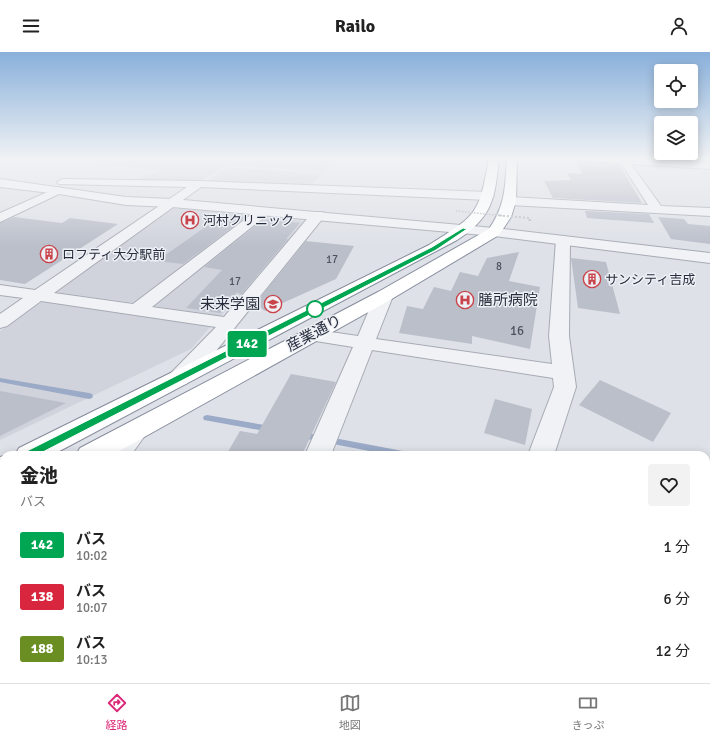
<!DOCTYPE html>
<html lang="ja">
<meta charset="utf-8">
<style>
:root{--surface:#fff;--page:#f2f2f2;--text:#222;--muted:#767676;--line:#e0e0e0;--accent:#db2777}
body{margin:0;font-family:Signika,"Noto Sans JP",sans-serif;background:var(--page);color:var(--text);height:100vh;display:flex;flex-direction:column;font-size:15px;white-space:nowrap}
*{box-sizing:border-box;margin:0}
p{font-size:13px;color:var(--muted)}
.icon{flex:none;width:22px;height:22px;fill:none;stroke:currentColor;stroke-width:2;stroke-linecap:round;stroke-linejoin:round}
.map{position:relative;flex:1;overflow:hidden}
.panel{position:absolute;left:0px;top:399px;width:710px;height:232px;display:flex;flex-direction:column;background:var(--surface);border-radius:12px 12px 0 0;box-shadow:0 2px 10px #0003}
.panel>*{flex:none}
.badge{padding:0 8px;border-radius:3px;font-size:14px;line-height:26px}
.tools{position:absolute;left:654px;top:12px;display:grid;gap:8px}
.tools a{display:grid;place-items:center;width:44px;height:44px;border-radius:4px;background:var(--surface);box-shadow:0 2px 10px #0003;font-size:20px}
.map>.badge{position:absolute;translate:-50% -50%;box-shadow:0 0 0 2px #fff}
.round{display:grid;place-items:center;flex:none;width:42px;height:42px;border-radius:4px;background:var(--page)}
.overview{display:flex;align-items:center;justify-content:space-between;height:68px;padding:0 20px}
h1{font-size:19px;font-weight:800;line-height:30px}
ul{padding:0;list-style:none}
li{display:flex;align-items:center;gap:12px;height:52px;padding:0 20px}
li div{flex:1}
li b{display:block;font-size:15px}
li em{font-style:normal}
li .badge{min-width:44px;font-weight:700;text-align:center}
header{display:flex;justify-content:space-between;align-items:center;height:52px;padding:0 20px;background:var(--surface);font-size:18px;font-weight:800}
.tab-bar{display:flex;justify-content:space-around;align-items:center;height:56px;border-top:1px solid var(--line);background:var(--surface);font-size:11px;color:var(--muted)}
.tab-bar a{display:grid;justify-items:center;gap:2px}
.tab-bar .current{color:var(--accent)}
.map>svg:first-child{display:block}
.built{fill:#d0d3dc}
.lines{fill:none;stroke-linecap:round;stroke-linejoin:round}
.stream{fill:#9aaac7;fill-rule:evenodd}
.building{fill:#bbbfca}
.minor-casing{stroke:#a7abb4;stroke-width:2}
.tertiary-casing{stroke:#a7abb4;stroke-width:2}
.trunk-casing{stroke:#868c9d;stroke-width:2}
.minor{fill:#f1f2f6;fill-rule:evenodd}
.tertiary{fill:#f1f2f6;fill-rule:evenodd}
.trunk{fill:#fff;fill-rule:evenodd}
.path-bridge-far1{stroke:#bdbfc6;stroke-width:1.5;stroke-dasharray:1.5 1.5;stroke-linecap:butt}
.path-bridge{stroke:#bdbfc6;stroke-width:2;stroke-dasharray:2 2;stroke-linecap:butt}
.line{fill:#00a651;stroke:#fff}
.stop-dot{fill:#fff;stroke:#00a651;stroke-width:2}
.labels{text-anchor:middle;stroke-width:3;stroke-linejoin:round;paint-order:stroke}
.far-number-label{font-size:11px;fill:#4d5260}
.far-poi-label{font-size:13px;fill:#282d3d;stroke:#edf0f5;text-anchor:start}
.number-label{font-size:13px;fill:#4d5260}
.poi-label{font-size:15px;fill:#282d3d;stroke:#edf0f5;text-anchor:start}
.street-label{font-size:15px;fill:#282d3d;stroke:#edf0f5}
</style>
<header><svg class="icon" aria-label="menu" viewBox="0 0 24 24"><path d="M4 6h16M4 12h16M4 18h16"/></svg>Railo<svg class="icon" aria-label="person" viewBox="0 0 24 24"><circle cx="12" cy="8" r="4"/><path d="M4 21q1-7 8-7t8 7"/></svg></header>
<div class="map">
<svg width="710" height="631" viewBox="0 0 710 631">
<rect width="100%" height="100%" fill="#dee1e7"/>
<path class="built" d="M 104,106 L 335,106 L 323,119 L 227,113 L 199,130 L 136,128 L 161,119 L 93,111 Z
M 343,106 L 432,106 L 430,110 L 341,108 Z
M 227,115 L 322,122 L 308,135 L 206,131 Z
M 173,156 L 255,164 L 142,252 L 54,240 Z
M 261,165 L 305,169 L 221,264 L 147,253 Z
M 42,250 L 211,274 L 191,297 L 0,388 L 0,279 Z"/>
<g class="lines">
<path class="stream" d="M 0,326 L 89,341 L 92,342 L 93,344 L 92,346 L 89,347 L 0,330 Z
M 207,363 L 270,374 L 273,375 L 274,377 L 273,379 L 270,380 L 204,368 L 203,366 L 204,364 Z
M 302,380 L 408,400 L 411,401 L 412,403 L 390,403 L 302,386 L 299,385 L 298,383 L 299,381 Z"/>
</g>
<path class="building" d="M 576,107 L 585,110 L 619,112 L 642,151 L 553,146 L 544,129 L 571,128 L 567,121 L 582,122 Z
M 585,159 L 649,162 L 654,171 L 587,166 Z
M 240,164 L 246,165 L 183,212 L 157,209 L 218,166 L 235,168 Z
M 14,165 L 62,171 L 70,166 L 118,172 L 25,232 L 0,228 L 0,171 Z
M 658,165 L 684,167 L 688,172 L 710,174 L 710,192 L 671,187 Z
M 264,167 L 300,171 L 286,187 L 288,187 L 241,243 L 237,240 L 220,261 L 186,256 L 222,218 L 204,215 Z
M 306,189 L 354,194 L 336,227 L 265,259 L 255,252 Z
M 519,200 L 509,229 L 540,235 L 530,297 L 472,284 L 472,292 L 399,281 L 407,254 L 423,257 L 434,235 L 451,239 L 460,220 L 478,224 L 487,206 Z
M 571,206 L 606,210 L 620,262 L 578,256 Z
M 291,322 L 336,330 L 302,403 L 226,403 L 240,379 L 257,382 Z
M 600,328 L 671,361 L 653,390 L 579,353 Z
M 0,339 L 66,351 L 0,384 Z
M 495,347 L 532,357 L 525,393 L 484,381 Z"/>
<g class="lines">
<defs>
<path id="minor" d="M 580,106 L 632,106 L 710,111 L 710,117 L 631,112 L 661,154 L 710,156 L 710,164 L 510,153 L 504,149 L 510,145 L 648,153 L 621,111 L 585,109 Z
M 63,127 L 199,129 L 488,140 L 494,144 L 488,148 L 201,135 L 54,241 L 133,252 L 260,156 L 268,156 L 270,159 L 268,162 L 152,255 L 224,265 L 313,160 L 323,160 L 324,163 L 323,166 L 216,299 L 186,332 L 178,334 L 170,332 L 167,327 L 170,322 L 216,275 L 41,249 L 7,274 L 0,276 L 0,262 L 23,246 L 0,243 L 0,233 L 35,238 L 187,135 L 59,132 L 57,130 Z
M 59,135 L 65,138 L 63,140 L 0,170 L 0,161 Z
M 563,184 L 568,185 L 570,188 L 569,284 L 576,335 L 554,403 L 528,403 L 554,335 L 553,326 L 372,298 L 331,403 L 305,403 L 353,295 L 303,287 L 300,283 L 303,279 L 310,277 L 358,284 L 375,244 L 378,240 L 384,239 L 390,240 L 393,244 L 376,287 L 552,312 L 549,284 L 556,188 L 558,185 Z
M 137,369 L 146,372 L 149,378 L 131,403 L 103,403 C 110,390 123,373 137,369 Z
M 706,437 L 710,438 L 710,464 L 706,463 Z
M 4,519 L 4,555 L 0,556 L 0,520 Z
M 204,627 L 242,627 L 240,631 L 202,631 Z"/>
<path id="tertiary" d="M 0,127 L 126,145 L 172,147 L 494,176 L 710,201 L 710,211 L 494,184 L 172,155 L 126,153 L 59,142 L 0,135 Z
M 710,414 L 710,446 L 706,447 L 706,416 Z
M 597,627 L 637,627 L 635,631 L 595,631 Z"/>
<path id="trunk" d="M 489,106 L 499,106 C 495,146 493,165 457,188 L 52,403 L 15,403 L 19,396 L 429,193 C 477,163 479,163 489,106 Z
M 507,106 L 517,106 L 516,149 L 511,165 L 499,183 L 390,248 L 112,403 L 76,403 L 80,396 L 378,240 L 489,177 C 506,152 505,135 507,106 Z
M 4,404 L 4,427 L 0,428 L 0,405 Z
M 4,435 L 4,461 L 0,463 L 0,437 Z"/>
</defs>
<use href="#minor" class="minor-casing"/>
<use href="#tertiary" class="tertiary-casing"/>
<use href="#trunk" class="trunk-casing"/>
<use href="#minor" class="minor"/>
<use href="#tertiary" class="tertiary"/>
<use href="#trunk" class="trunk"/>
<path class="path-bridge-far1" d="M 456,159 L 505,164"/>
<path class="path-bridge" d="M 495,163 L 529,166 L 529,168 L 533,168"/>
</g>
<linearGradient id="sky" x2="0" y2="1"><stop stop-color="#89b0db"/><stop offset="0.55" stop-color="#f0f2f4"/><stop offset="1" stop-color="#f0f2f4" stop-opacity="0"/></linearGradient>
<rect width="710" height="194" fill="url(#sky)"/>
<path class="line" d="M 463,176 L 467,177 L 436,198 L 31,406 L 28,407 L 23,403 L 25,400 L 432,195 Z"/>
<defs>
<symbol id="hospital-ring" viewBox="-11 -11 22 22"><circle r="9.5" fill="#edf0f5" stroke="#ca454b" stroke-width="1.5"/><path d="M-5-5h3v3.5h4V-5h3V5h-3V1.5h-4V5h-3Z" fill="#ca454b"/></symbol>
<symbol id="building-ring" viewBox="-11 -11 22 22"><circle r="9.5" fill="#edf0f5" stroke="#ca454b" stroke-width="1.5"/><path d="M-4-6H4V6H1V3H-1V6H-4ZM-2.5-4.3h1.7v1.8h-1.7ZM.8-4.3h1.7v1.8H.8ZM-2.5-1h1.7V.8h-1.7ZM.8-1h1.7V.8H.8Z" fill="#ca454b"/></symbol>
<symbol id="school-ring" viewBox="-11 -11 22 22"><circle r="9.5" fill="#edf0f5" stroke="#ca454b" stroke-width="1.5"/><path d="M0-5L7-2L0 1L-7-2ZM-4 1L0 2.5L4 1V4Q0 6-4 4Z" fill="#ca454b"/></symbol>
</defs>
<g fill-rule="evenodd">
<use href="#hospital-ring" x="180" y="158" width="20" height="20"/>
<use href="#building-ring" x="39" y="192" width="20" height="20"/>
<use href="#building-ring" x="582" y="217" width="20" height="20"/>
<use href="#hospital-ring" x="455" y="238" width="20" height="20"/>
<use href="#school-ring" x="263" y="242" width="20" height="20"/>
</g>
<circle class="stop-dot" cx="315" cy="257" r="8"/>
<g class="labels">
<g class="far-number-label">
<text x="332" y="211">17</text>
<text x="499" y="218">8</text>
<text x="235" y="233">17</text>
</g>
<g class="far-poi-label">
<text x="203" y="173">河村クリニック</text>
<text x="62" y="207">ロフティ大分駅前</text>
<text x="605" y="232">サンシティ吉成</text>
</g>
<g class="number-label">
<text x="517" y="283">16</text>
</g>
<g class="poi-label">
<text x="478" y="253">膳所病院</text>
<text x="260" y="257" text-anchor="end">未来学園</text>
</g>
<g class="street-label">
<text transform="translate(314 281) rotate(-28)" y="5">産業通り</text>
</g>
</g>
</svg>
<div class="tools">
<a><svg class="icon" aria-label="locate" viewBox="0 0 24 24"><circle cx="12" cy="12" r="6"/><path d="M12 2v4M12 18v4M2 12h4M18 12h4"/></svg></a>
<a><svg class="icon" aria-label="layers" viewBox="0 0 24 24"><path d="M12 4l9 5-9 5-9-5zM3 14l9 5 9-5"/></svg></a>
</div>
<b class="badge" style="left:247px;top:292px;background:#00a651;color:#fff">142</b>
<section class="panel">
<div class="overview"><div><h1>金池</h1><p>バス</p></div><a class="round"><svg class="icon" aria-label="heart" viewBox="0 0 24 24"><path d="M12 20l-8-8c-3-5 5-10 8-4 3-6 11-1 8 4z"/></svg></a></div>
<ul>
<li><span class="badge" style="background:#00a651;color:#fff">142</span><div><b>バス</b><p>10:02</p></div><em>1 分</em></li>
<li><span class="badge" style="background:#d7263d;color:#fff">138</span><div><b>バス</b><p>10:07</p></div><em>6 分</em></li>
<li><span class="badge" style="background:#6b8e23;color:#fff">188</span><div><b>バス</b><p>10:13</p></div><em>12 分</em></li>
</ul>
</section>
</div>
<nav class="tab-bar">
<a class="current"><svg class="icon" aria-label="directions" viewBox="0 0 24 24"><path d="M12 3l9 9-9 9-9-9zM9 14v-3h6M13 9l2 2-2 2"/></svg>経路</a>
<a><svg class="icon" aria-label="map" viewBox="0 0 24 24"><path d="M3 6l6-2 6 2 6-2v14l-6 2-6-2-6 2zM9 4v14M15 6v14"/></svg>地図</a>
<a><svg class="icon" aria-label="tickets" viewBox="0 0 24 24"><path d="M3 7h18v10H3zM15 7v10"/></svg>きっぷ</a>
</nav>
